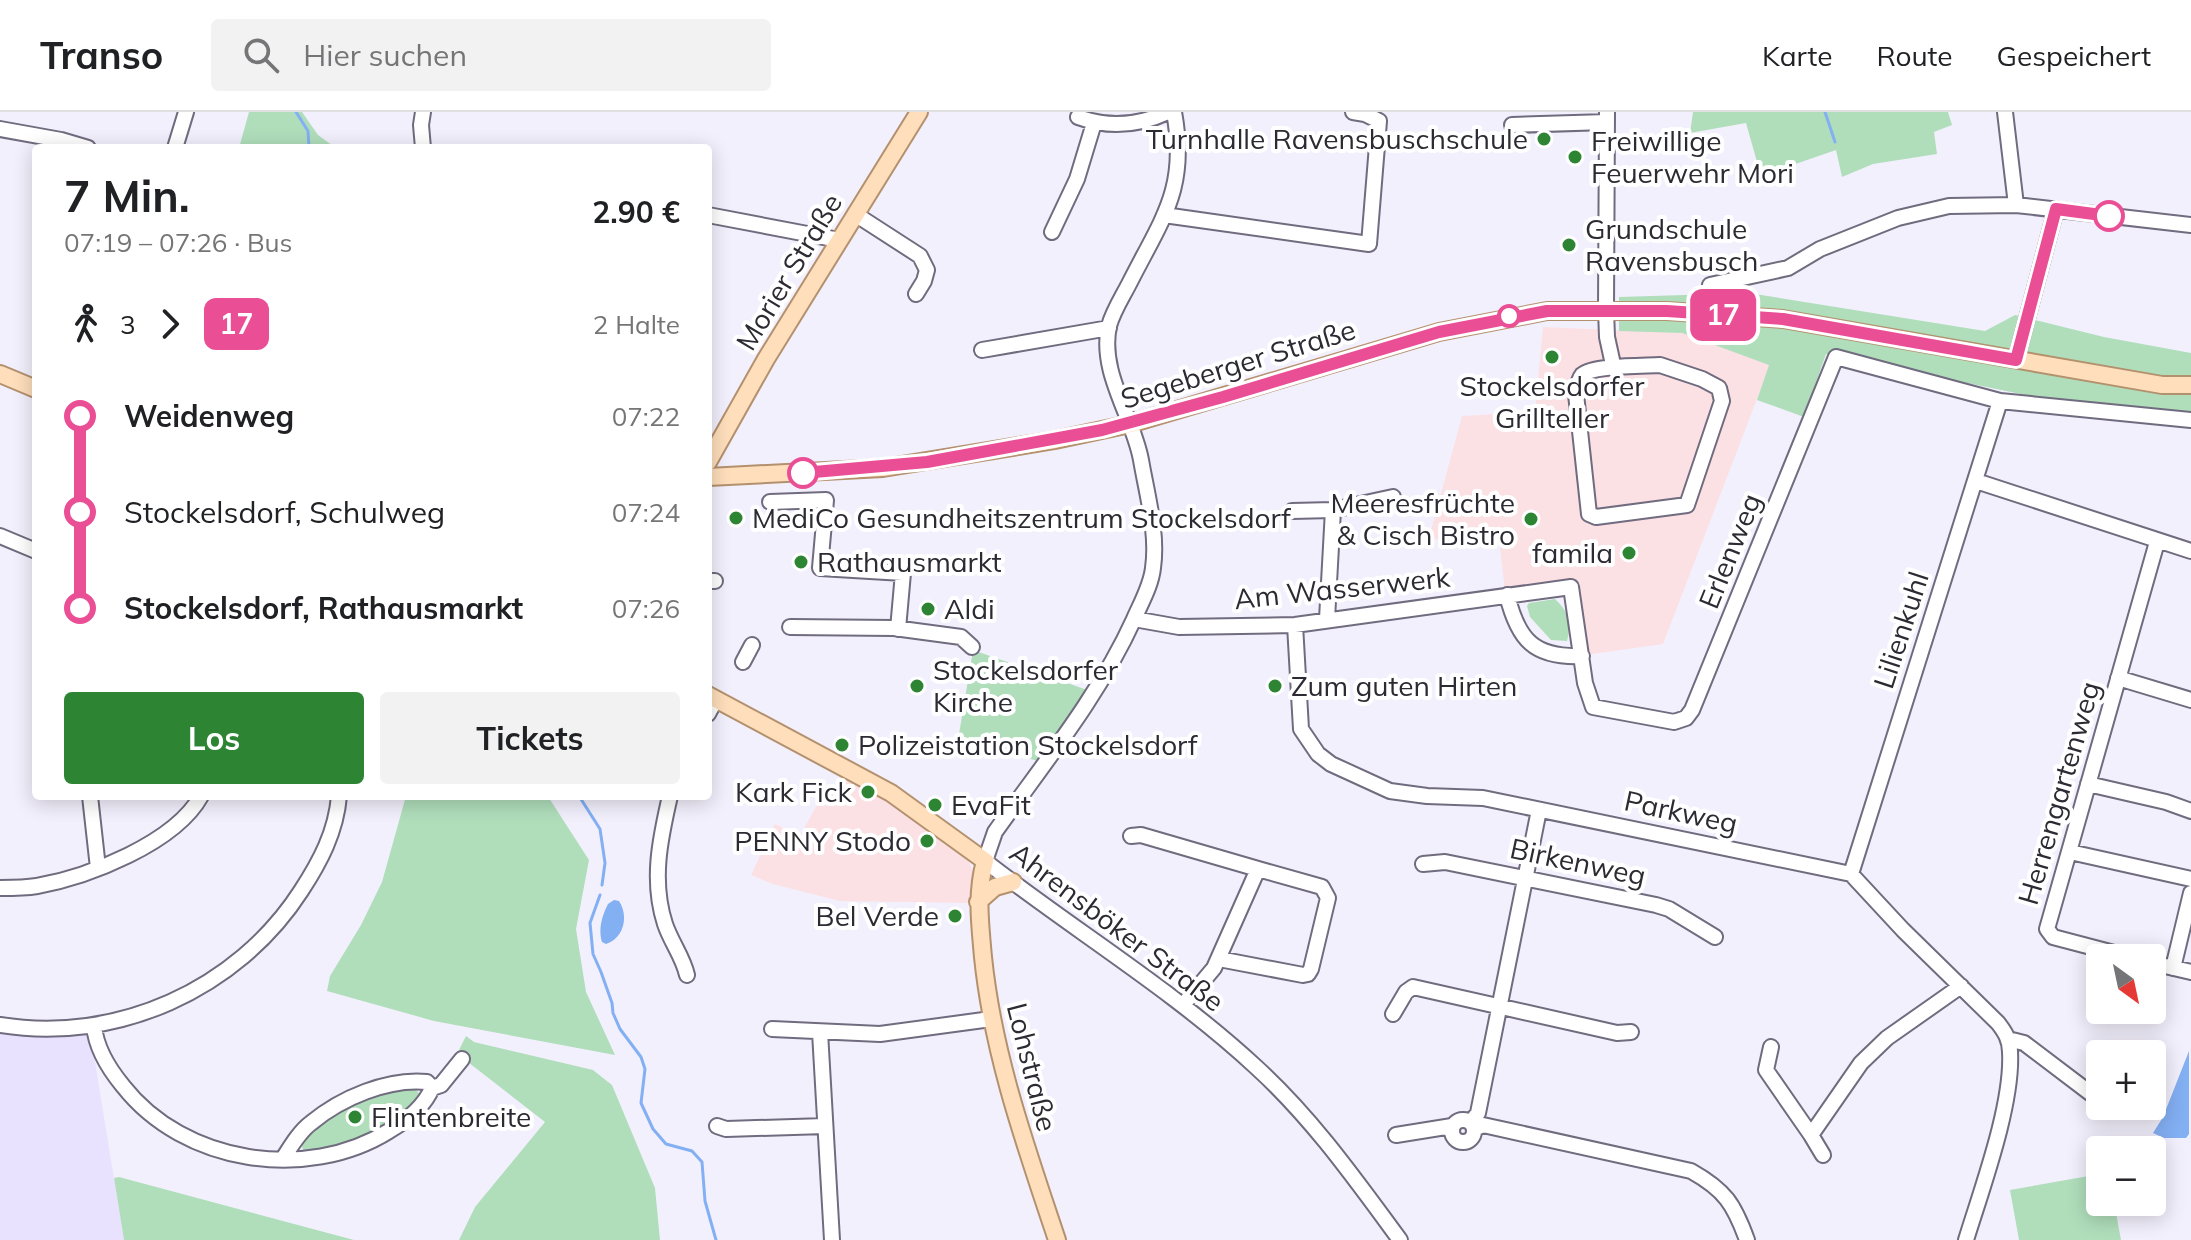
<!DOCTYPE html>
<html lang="de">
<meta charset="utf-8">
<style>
:root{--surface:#fff;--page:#f2f2f2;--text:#202124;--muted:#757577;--line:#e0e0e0;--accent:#2d8534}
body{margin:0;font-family:Mulish,sans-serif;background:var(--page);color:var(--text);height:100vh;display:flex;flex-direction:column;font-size:30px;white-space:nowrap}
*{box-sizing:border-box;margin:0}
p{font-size:26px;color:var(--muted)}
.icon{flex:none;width:44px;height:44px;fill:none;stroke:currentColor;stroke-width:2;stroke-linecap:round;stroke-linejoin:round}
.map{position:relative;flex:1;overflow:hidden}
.details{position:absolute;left:32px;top:32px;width:680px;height:656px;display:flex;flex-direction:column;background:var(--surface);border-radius:8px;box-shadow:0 4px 20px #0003}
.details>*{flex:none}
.badge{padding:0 16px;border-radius:12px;font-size:28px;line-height:52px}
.needle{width:52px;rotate:147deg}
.controls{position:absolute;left:2086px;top:832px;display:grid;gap:16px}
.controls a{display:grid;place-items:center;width:80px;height:80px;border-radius:8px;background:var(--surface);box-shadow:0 4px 20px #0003;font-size:40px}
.map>.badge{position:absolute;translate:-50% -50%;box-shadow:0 0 0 4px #fff}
.legs{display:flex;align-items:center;gap:12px;height:88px;padding:0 32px;font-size:26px}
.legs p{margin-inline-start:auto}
.overview{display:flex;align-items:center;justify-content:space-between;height:136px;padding:0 32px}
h1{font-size:44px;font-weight:700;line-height:60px}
.button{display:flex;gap:16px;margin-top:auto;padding:16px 32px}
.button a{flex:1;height:92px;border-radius:8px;background:var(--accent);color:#fff;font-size:32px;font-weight:700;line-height:92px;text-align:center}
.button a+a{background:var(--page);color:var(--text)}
ul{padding:0 32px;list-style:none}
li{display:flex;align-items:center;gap:28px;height:96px;font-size:30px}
li i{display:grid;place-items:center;width:12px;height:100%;margin:0 10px;background:currentColor}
li i::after{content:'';width:20px;height:20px;margin:-10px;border:6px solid;border-radius:50%;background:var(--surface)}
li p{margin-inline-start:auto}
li:first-child i{background:linear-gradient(#0000 50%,currentColor 0)}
li:last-child i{background:linear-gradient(currentColor 50%,#0000 0)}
header{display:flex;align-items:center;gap:48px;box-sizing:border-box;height:112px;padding:0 40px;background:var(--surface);border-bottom:2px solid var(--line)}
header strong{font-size:38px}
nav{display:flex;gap:44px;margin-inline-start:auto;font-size:28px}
.search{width:560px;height:72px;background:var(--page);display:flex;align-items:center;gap:20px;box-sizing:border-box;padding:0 28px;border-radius:8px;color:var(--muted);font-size:30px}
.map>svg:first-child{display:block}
.commercial{fill:#fbe0e4}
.built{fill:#e8e2ff}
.green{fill:#b0debb}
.water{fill:#83aff3}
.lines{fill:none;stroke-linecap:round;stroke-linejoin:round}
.stream{stroke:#83aff3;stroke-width:3}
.minor-casing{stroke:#706b7e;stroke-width:18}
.major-casing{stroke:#b4916e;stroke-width:20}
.minor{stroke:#fff;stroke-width:14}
.major{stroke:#fedebb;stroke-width:16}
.line-1-casing{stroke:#fff;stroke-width:18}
.line-1{stroke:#ea4f96;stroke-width:12}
.poi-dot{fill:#2d8534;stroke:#fff;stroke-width:3}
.stop-1-dot{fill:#fff;stroke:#ea4f96;stroke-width:4}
.labels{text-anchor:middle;stroke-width:8;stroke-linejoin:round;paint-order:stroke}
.poi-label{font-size:28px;fill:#2c2a32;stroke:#fff;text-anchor:start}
.street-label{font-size:28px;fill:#2c2a32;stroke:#fff}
</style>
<header>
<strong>Transo</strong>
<div class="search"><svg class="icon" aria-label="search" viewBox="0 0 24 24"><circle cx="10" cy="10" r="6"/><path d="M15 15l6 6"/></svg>Hier suchen</div>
<nav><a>Karte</a><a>Route</a><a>Gespeichert</a></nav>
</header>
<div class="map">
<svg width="2191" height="1128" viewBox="0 0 2191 1128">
<rect width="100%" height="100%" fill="#f3f0fd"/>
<path class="commercial" d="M 1543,215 L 1682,221 L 1770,253 L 1663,532 L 1585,543 L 1575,471 L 1505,480 L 1499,425 L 1449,430 L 1429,426 L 1462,304 L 1535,300 Z
M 843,662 L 897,692 L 968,747 L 974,763 L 970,791 L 840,789 L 773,772 L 751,763 L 775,712 L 800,724 L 818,691 L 826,694 Z"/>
<path class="built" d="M 0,913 L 90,919 L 124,1128 L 0,1128 Z"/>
<path class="green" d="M 249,0 L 302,0 L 318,23 L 336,36 L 239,36 Z
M 1693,0 L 1948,0 L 1952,13 L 1934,20 L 1937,42 L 1873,52 L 1842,65 L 1836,38 L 1761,64 L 1746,11 L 1690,21 Z
M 1749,181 L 1985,219 L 2015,203 L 2104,225 L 2191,241 L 2191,302 L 2050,288 L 1826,242 L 1804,305 L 1757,288 L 1769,253 L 1682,221 L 1619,219 L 1619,185 Z
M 1555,487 C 1569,500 1572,511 1567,529 L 1551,528 L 1530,505 L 1527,494 L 1529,491 Z
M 973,538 L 1093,580 L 1042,650 L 958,628 Z
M 406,684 L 549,686 L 589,748 L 576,817 L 586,880 L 615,943 L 434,909 L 327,879 L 330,864 L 361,813 L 382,770 Z
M 466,924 L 474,930 L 593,958 L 612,973 L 655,1076 L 660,1128 L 459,1128 L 475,1095 L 545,1010 L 464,947 L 456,944 Z
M 415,975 L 419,982 L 418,991 L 410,1001 L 351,1034 L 304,1040 L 300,1029 L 308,1017 L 369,982 Z
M 2100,1062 L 2100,1090 L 2114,1090 L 2121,1128 L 2019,1128 L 2010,1078 Z
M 119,1065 L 354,1128 L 124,1128 L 114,1066 Z"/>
<path class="water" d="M 614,788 L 619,789 C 629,804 624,826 606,832 L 602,830 C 598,817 602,804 608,792 Z
M 2189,939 L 2189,1022 L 2186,1026 L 2164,1026 L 2153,1021 L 2163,1005 Z"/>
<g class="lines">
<path class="stream" d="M 296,0 L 308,19 L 309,36
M 1825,0 L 1835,30
M 579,684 L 600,717 L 605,751 L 602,773
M 600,783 L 590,811 L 593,842 L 601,860 L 612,891 L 613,901 L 620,917 L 641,945 L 645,957 L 641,991 L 653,1017 L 666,1032 L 692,1039 L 702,1050 L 705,1089 L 716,1128"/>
<defs>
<path id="minor" d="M 423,0 L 421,13 L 423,36
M 1174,0 C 1188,76 1163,105 1130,170 C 1123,184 1113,199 1109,214 C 1099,261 1133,304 1141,348 C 1147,383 1158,421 1153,456 C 1151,474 1141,491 1134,507 C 1099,584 1044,651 995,720 L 985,749 C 1075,819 1173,878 1256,955 C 1312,1006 1355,1067 1400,1128
M 1607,0 L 1606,198 L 1607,225 L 1614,257
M 2005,0 L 2016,93
M 1078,5 C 1108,16 1138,14 1168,0
M 1512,13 L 1607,10
M 0,17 L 61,28 L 88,36
M 175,36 L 186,0
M 855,102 L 920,144 L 927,158 L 924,169 L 916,182
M 708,103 L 839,128
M 1164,103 L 1369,132 L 1379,9 L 1365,2 L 1353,0
M 1052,120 L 1077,67 L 1094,11
M 1710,173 L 1788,156 L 1820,137 L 1898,106 L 1949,94 L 2016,93 L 2191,113
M 982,238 L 1109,216
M 2016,248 L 2056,97
M 1660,253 L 1702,267 L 1719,276 L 1722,289 L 1687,393 L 1596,405 L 1589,402 L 1576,282 C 1577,276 1578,268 1582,263 C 1593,253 1644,254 1660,253 Z
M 1976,369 L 2191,439
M 770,390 L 826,388 L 820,456 L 903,461 L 898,517
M 1292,399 L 1333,398 L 1393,385
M 0,424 L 36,439
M 708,469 L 715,469
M 1507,483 C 1518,528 1534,546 1582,544
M 1134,507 L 1179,515 L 1295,513 L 1571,475 L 1585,571 L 1593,595 L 1674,610 L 1686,606 L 1692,598 L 1836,245 L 2000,289 L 2191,308
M 1327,507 L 1333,398
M 1295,513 L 1301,617 L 1318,642 L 1331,652 L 1390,679 L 1427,684 L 1483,686 L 1851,762 L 1903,818 L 1998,911 C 2005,920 2010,928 2010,940 C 2013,992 1982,1076 1966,1128
M 790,515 L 894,516 L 961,525 L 972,535
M 743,550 L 752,533
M 2118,566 L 2191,588
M 708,602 L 716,587
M 2088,672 L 2166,690 L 2191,699
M 90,684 L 98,756
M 670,684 C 660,727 651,769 665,812 C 671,830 683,845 687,863
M 1131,724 L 1141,723 L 1258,757 L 1214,856 L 1183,893
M 2070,740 L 2191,767
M 1423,752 L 1445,750 L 1656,793 L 1669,797 L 1715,825
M 1851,762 L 2000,289
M 0,776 C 12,776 25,776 37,774 C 88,765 175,731 201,684
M 2133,846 L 2053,825 L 2047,817 L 2157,430
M 1219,847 L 1303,863 L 1308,862 L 1311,857 L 1328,786 L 1322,775 L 1258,757
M 2152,851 L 2191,860
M 2173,856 L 2191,781
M 1393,902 L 1406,880 L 1413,875 L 1617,921 L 1631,920
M 0,913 C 116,932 237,878 301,779 C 320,750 336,720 339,684
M 94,914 C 96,936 109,957 123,974 C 184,1052 307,1070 389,1019 C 406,1009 424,995 432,976 L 427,970 C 388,966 341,986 311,1011 C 300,1019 291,1034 284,1045
M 772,917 L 880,922 L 991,907
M 820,920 L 832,1128
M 2008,927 L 2024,931 L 2090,981
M 1771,935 L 1766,958 L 1811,1023
M 432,976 L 441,973 L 462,947
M1452 1019a11 11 0 1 1 22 0a11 11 0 1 1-22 0Z
M 1471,1010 L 1478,1001 L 1539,698
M 717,1014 L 726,1017 L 825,1014
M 1474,1017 L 1483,1013 L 1691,1059 C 1725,1078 1734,1092 1747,1128
M 1396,1023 L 1452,1014
M 1823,1043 L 1811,1023 L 1861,951 L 1887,926 L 1961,874"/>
<path id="major" d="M 0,262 L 36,277
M 708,350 L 766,247 L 919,0
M 708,365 L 883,356 L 1055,328 L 1130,312 L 1439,220 L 1547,199 L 1667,199 L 1783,207 L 2162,273 L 2191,273
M 708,583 L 891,681 L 985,749 C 976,782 980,811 983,845 C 993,943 1026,1035 1057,1128
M 978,790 L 995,775 L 1013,770"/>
</defs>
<use href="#minor" class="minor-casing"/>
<use href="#major" class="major-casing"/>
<use href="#minor" class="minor"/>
<use href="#major" class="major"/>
</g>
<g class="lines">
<defs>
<path id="line-1" d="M 803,361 L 927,350 L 1102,318 L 1223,285 L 1439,220 L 1547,199 L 1667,199 L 1783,207 L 2016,248 L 2056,97 L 2109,104"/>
</defs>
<use href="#line-1" class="line-1-casing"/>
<use href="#line-1" class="line-1"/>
</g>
<g class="poi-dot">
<circle cx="1544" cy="27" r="8"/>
<circle cx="1575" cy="45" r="8"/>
<circle cx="1569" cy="133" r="8"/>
<circle cx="1552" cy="245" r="8"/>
<circle cx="736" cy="406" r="8"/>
<circle cx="1531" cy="407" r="8"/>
<circle cx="1629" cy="441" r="8"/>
<circle cx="801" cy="450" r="8"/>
<circle cx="928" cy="497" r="8"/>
<circle cx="917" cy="574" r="8"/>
<circle cx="1275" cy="574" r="8"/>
<circle cx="842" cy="633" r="8"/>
<circle cx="868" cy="680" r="8"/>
<circle cx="935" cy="693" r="8"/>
<circle cx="927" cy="729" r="8"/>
<circle cx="955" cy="804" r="8"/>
<circle cx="355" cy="1005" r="8"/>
</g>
<g class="stop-1-dot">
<circle cx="2109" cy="104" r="14"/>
<circle cx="1509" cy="204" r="10"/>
<circle cx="803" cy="361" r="14"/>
</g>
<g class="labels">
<g class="poi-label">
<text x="1528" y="37" text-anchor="end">Turnhalle Ravensbuschschule</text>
<text x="1591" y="39">Freiwillige<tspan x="1591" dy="32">Feuerwehr Mori</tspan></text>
<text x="1585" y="127">Grundschule<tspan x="1585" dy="32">Ravensbusch</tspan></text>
<text x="1552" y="284" text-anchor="middle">Stockelsdorfer<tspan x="1552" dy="32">Grillteller</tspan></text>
<text x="1515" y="401" text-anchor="end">Meeresfrüchte<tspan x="1515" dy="32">&amp; Cisch Bistro</tspan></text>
<text x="752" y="416">MediCo Gesundheitszentrum Stockelsdorf</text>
<text x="1613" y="451" text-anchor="end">famila</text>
<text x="817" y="460">Rathausmarkt</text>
<text x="944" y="507">Aldi</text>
<text x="933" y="568">Stockelsdorfer<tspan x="933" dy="32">Kirche</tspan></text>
<text x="1291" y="584">Zum guten Hirten</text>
<text x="858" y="643">Polizeistation Stockelsdorf</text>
<text x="852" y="690" text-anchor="end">Kark Fick</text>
<text x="951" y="703">EvaFit</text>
<text x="911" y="739" text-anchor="end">PENNY Stodo</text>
<text x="939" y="814" text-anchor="end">Bel Verde</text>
<text x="371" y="1015">Flintenbreite</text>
</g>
<g class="street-label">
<text transform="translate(789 160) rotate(-59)" y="10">Morier Straße</text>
<text transform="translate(1238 252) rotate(-17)" y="10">Segeberger Straße</text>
<text transform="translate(1730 439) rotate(-68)" y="10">Erlenweg</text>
<text transform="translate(1342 476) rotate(-6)" y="10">Am Wasserwerk</text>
<text transform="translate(1901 518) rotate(-72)" y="10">Lilienkuhl</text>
<text transform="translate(2059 681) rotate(-74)" y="10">Herrengartenweg</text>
<text transform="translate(1681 700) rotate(12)" y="10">Parkweg</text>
<text transform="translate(1578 750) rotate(12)" y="10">Birkenweg</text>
<text transform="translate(1117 815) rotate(37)" y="10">Ahrensböker Straße</text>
<text transform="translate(1032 955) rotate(76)" y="10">Lohstraße</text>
</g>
</g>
</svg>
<div class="controls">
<a><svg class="needle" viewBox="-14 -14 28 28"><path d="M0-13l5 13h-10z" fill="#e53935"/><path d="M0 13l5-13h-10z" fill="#757577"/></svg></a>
<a>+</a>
<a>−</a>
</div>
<b class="badge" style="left:1723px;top:203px;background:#ea4f96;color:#fff">17</b>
<section class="details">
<div class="overview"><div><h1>7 Min.</h1><p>07:19 – 07:26 · Bus</p></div><b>2.90 €</b></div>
<div class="legs"><svg class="icon" aria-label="walk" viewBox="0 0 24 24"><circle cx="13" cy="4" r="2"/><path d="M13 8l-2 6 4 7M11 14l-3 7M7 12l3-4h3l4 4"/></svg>3<svg class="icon" aria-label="forward" viewBox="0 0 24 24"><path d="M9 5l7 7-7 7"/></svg><b class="badge" style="background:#ea4f96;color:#fff">17</b><p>2 Halte</p></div>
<ul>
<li><i style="color:#ea4f96"></i><b>Weidenweg</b><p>07:22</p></li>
<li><i style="color:#ea4f96"></i><span>Stockelsdorf, Schulweg</span><p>07:24</p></li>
<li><i style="color:#ea4f96"></i><b>Stockelsdorf, Rathausmarkt</b><p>07:26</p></li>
</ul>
<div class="button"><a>Los</a><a>Tickets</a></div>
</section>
</div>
